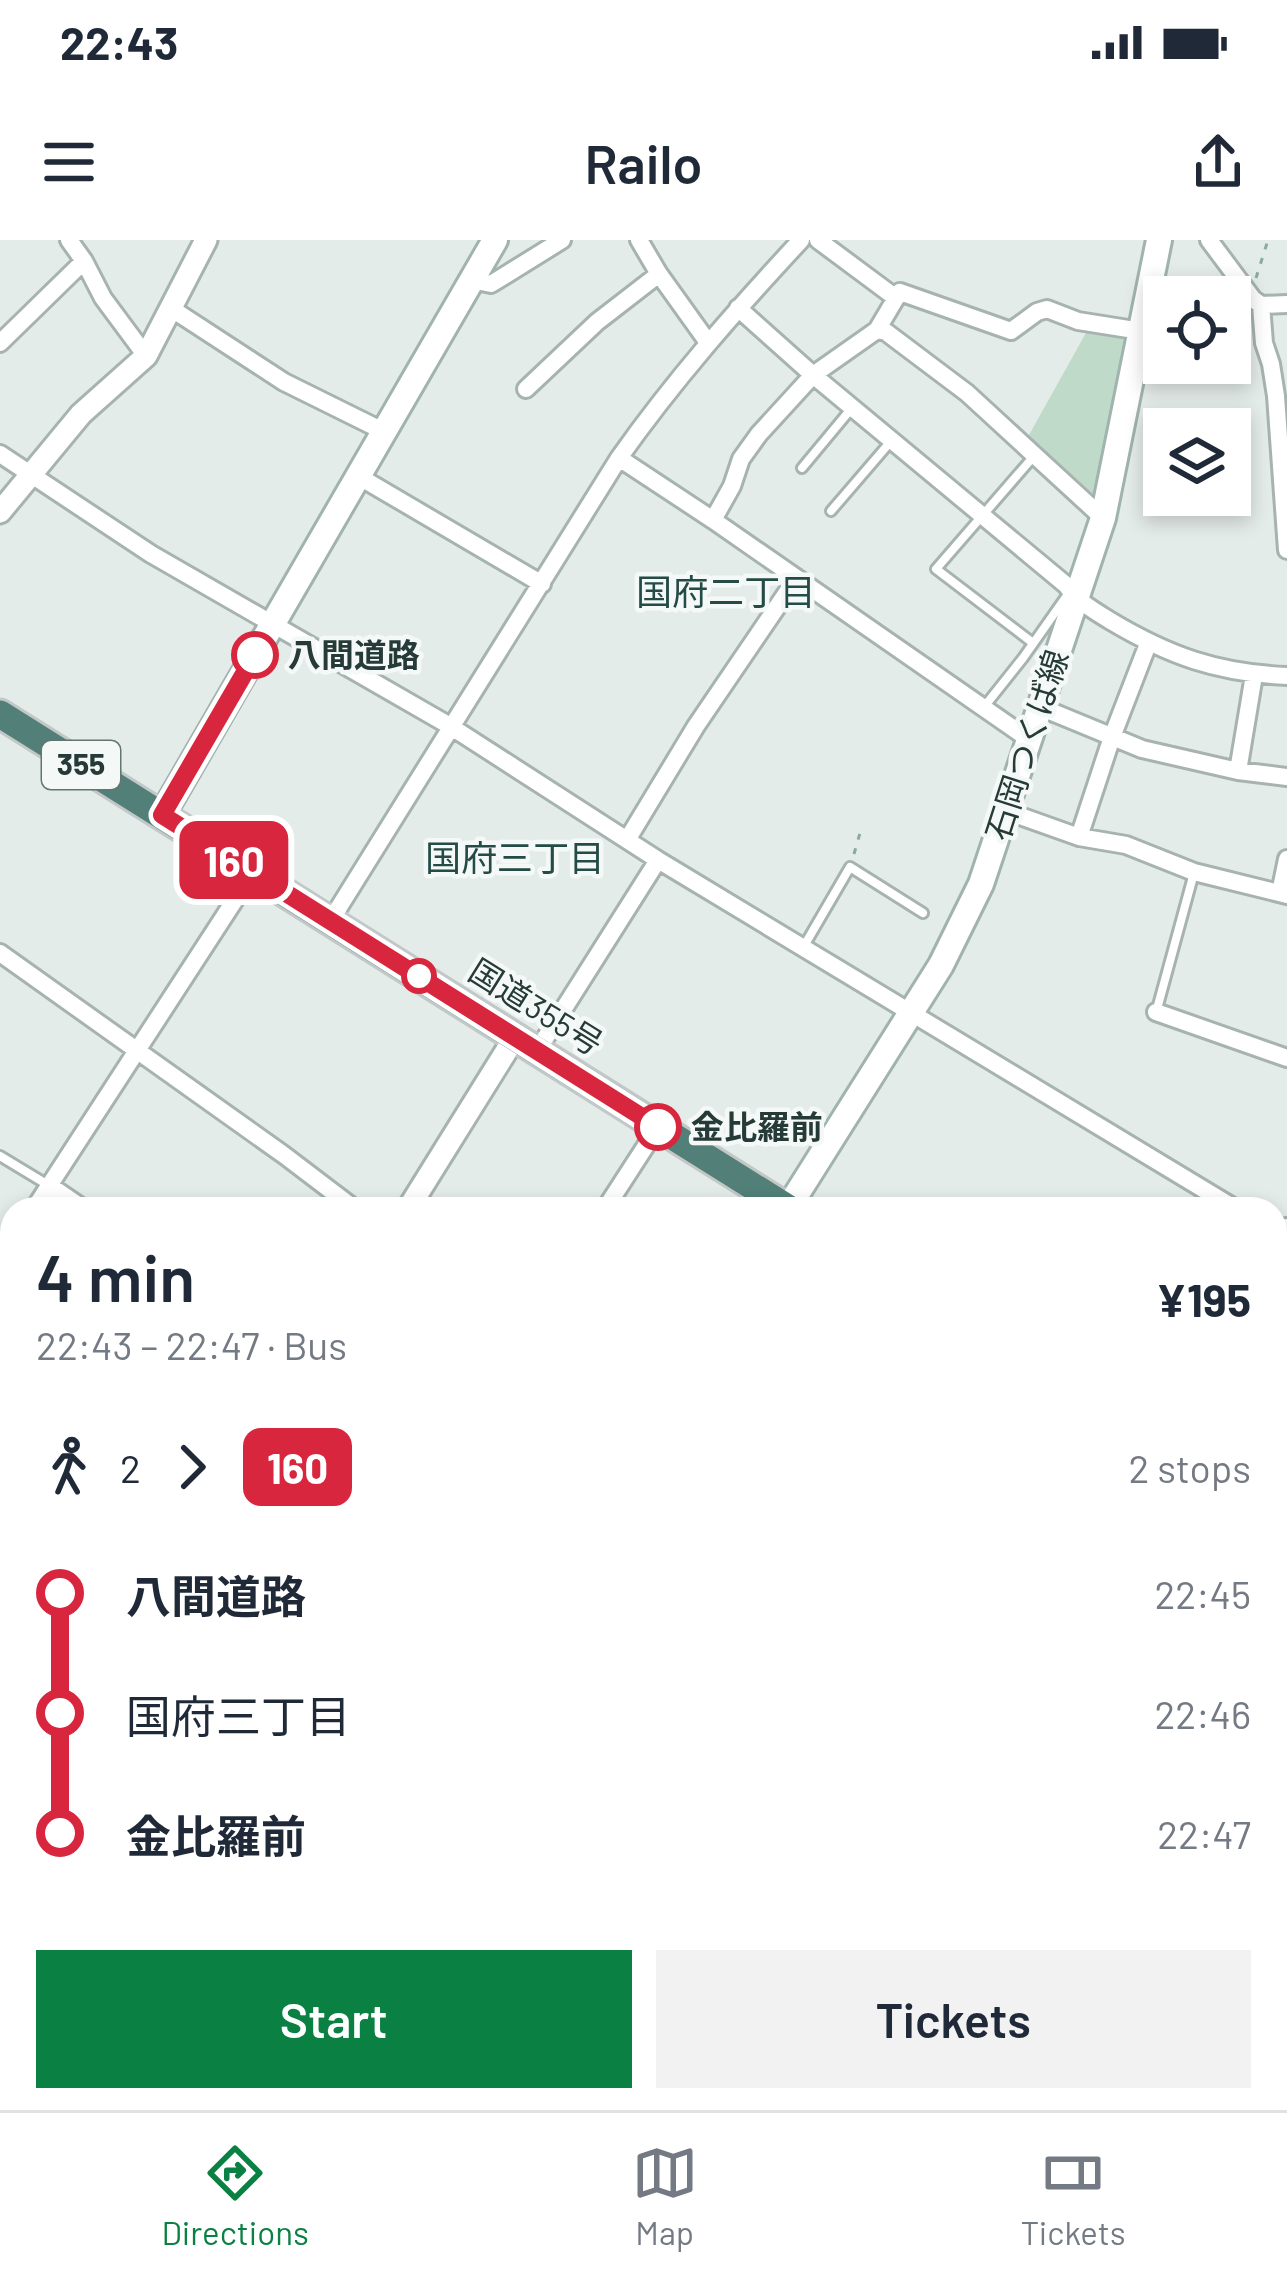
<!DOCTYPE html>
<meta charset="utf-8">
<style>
:root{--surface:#fff;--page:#f2f2f3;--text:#1f2937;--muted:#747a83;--line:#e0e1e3;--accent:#0b8043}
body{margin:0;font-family:Barlow,"Noto Sans JP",sans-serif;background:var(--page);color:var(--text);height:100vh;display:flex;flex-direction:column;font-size:45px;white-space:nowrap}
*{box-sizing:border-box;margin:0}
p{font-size:39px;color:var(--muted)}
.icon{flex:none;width:66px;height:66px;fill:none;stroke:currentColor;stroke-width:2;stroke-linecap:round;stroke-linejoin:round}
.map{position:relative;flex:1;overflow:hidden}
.side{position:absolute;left:0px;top:957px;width:1287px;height:915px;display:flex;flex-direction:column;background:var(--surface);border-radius:36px 36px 0 0;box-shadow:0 6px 18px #0003}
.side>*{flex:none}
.badge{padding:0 24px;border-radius:18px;font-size:42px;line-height:78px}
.buttons{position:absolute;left:1143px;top:36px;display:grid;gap:24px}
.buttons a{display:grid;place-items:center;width:108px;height:108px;border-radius:0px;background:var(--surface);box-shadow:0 6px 18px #0003;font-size:60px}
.map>.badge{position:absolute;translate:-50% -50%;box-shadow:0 0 0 6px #fff}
.legs{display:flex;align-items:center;gap:18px;height:132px;padding:0 36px;font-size:39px}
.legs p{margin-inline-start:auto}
.overview{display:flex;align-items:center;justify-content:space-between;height:204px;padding:0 36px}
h1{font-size:66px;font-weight:600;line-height:90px}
.button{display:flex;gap:24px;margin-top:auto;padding:24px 36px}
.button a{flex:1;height:138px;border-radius:0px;background:var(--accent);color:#fff;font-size:48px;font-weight:600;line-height:138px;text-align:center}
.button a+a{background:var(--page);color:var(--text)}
ul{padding:0 36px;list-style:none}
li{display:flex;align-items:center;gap:42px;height:120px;font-size:45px}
li i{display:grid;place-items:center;width:18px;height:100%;margin:0 15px;background:currentColor}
li i::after{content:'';width:30px;height:30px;margin:-15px;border:9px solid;border-radius:50%;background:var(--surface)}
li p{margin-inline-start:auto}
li:first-child i{background:linear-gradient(#0000 50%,currentColor 0)}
li:last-child i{background:linear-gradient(currentColor 50%,#0000 0)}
.status{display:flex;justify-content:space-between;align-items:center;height:84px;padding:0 60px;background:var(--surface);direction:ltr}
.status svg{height:33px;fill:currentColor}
header{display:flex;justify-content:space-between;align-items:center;height:156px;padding:0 36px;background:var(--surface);font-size:54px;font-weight:600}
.tab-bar{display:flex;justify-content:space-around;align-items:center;height:168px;border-top:3px solid var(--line);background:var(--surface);font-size:33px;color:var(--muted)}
.tab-bar a{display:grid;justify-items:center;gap:6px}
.tab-bar .selected{color:var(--accent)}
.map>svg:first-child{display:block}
.built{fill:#d2dbd8}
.green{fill:#c0dac9}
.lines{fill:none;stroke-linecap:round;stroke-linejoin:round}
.service-casing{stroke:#a7b3b0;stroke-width:14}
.minor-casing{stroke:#a7b3b0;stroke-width:22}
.tertiary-casing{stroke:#a7b3b0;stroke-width:27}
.secondary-casing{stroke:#a1b3ae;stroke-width:30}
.trunk-casing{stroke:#c2c8c7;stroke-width:33}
.path{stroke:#89aba3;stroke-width:3;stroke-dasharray:6 9;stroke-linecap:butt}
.service{stroke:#fff;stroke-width:8}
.minor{stroke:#fff;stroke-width:16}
.tertiary{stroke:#fff;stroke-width:21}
.secondary{stroke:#fff;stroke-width:24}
.trunk{stroke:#528079;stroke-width:27}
.line-1-casing{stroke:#fff;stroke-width:27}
.line-1{stroke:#d7263d;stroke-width:18}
.stop-1-dot{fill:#fff;stroke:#d7263d;stroke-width:6}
.labels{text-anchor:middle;stroke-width:9;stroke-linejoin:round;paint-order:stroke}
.shield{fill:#f4f9f7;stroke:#647471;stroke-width:3}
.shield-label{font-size:30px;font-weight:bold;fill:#263b37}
.stop-label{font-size:33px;font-weight:bold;fill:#263b37;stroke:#f4f9f7;text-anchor:start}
.street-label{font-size:33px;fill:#263b37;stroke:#f4f9f7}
.neighbourhood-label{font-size:36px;fill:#244b45;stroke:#f4f9f7}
</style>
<div class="status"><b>22:43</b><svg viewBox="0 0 49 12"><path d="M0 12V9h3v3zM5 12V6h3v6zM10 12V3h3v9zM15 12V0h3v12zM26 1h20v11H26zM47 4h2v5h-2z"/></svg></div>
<header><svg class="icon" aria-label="menu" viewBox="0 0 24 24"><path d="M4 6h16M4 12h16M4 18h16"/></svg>Railo<svg class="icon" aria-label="share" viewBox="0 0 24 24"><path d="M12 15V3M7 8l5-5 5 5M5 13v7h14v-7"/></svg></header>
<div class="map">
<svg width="1287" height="1870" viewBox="0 0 1287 1870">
<rect width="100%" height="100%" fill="#e4ece9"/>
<path class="built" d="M 0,1577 L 12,1585 L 12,1720 L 0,1745 Z"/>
<path class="green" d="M 1087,91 L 1130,100 L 1095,256 L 1029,195 Z"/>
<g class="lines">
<defs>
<path id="service" d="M 802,228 L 851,169
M 831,271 L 892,200
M 1033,403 L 936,329 L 1034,216
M 984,467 L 1023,418 L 1068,354
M 804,706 L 850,627 L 923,673
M 1157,769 L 1194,633
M 0,916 L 48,945
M 0,1585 L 12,1593
M 0,1760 L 12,1734
M 0,1798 L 12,1805
M 1275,1843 L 1287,1861
M 124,1860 L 146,1870
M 1165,1860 L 1170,1870
M 1216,1860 L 1223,1870"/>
<path id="minor" d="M 69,0 L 84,21 L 103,58 L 146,116
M 639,0 L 659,34 L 707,101
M 818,0 L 896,58 L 877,90
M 1209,0 L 1253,59 L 1261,65 L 1264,103 L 1271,124 L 1276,156 L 1287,310
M 471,40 L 491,44 L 562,0
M 896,58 L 900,52 L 1011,91 L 1037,72 L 1047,69 L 1078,81 L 1141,91
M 1261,65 L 1287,64
M 738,68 L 813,135 L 1066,345 C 1077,361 1093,370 1109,380 C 1169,416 1217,433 1287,436
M 172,69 L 284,142 L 383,191
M 0,103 L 84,21
M 526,149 L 597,82 L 659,34
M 0,214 L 151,314 L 450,486 L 658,620 L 1236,969
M 619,218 L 713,280 L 1030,500
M 358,236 L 542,344
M 713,280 L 732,246 L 741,219 L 759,194 L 813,135 L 877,90 L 886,92 L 967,153 L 1103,278
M 1040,467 L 1142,509 L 1238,531 L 1287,537
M 1238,531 L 1254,435
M 1006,571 L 1079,597 L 1126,605 L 1194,632 L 1287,655
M 1079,597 L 1112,497 L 1148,404
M 627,600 L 696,486 L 796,339
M 1280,653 L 1287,619
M 331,680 L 619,218 C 674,140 736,70 801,0
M 0,713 L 284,915 L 355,969
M 1156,772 L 1287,818
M 537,811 L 658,620
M 49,945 L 84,969
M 34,969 L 253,632
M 605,969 L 658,887
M 0,1023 L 12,1004
M 1275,1219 L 1287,1203
M 0,1240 L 12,1246
M 0,1410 L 12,1417
M 1275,1479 L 1287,1490
M 947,1860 L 951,1870
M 1145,1860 L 1151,1870
M 768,1870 L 778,1860"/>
<path id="tertiary" d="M 0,272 L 81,174 L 146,116 L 206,0
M 408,969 L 515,797
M 411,1870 L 413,1860"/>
<path id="secondary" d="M 162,575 L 495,0
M 788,968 L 941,725 L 981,644 L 1103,278 L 1159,0
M 1275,1009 L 1287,991"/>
<path id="trunk" d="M 0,474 L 789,969
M 1275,1305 L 1287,1314"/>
</defs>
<use href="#service" class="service-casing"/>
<use href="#minor" class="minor-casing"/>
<use href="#tertiary" class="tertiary-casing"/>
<use href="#secondary" class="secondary-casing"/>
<use href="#trunk" class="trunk-casing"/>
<path class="path" d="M 1256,38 L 1268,0
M 1230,96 L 1246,97
M 854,614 L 860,593"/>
<use href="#service" class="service"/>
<use href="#minor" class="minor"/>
<use href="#tertiary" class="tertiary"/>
<use href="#secondary" class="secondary"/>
<use href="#trunk" class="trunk"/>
</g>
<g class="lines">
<defs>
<path id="line-1" d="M 255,415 L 162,575 L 658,887"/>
</defs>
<use href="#line-1" class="line-1-casing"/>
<use href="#line-1" class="line-1"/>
</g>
<g class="stop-1-dot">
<circle cx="255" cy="415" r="21"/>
<circle cx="419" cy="736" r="15"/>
<circle cx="658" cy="887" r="21"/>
</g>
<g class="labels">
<rect class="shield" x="42" y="501" width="78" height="48" rx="9"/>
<g class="shield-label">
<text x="81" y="535">355</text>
</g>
<g class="stop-label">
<text x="288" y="427">八間道路</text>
<text x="691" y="899">金比羅前</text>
</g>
<g class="street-label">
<text transform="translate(1027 505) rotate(-72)" y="12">石岡つくば線</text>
<text transform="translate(536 767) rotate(32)" y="12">国道355号</text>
</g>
<g class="neighbourhood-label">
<text x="726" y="365">国府二丁目</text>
<text x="515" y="631">国府三丁目</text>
</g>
</g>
</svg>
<div class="buttons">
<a><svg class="icon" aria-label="locate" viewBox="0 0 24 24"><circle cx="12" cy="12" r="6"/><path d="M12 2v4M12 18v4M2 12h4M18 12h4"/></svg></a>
<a><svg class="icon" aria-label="layers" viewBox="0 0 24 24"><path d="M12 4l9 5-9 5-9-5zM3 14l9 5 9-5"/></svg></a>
</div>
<b class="badge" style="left:234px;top:620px;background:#d7263d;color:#fff">160</b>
<section class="side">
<div class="overview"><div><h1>4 min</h1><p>22:43 – 22:47 · Bus</p></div><b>¥195</b></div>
<div class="legs"><svg class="icon" aria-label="walk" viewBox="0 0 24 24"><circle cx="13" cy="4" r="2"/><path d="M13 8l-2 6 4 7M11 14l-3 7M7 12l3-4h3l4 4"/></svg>2<svg class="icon" aria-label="forward" viewBox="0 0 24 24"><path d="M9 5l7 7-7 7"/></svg><b class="badge" style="background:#d7263d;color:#fff">160</b><p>2 stops</p></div>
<ul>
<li><i style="color:#d7263d"></i><b>八間道路</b><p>22:45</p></li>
<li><i style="color:#d7263d"></i><span>国府三丁目</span><p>22:46</p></li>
<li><i style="color:#d7263d"></i><b>金比羅前</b><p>22:47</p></li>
</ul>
<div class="button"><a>Start</a><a>Tickets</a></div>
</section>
</div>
<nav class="tab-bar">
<a class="selected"><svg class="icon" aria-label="directions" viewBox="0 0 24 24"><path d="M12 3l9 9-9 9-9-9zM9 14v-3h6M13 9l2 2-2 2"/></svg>Directions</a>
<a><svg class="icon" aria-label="map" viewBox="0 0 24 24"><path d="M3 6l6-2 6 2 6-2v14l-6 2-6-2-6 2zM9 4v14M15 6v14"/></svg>Map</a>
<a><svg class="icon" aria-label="tickets" viewBox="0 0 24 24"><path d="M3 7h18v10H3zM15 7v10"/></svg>Tickets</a>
</nav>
